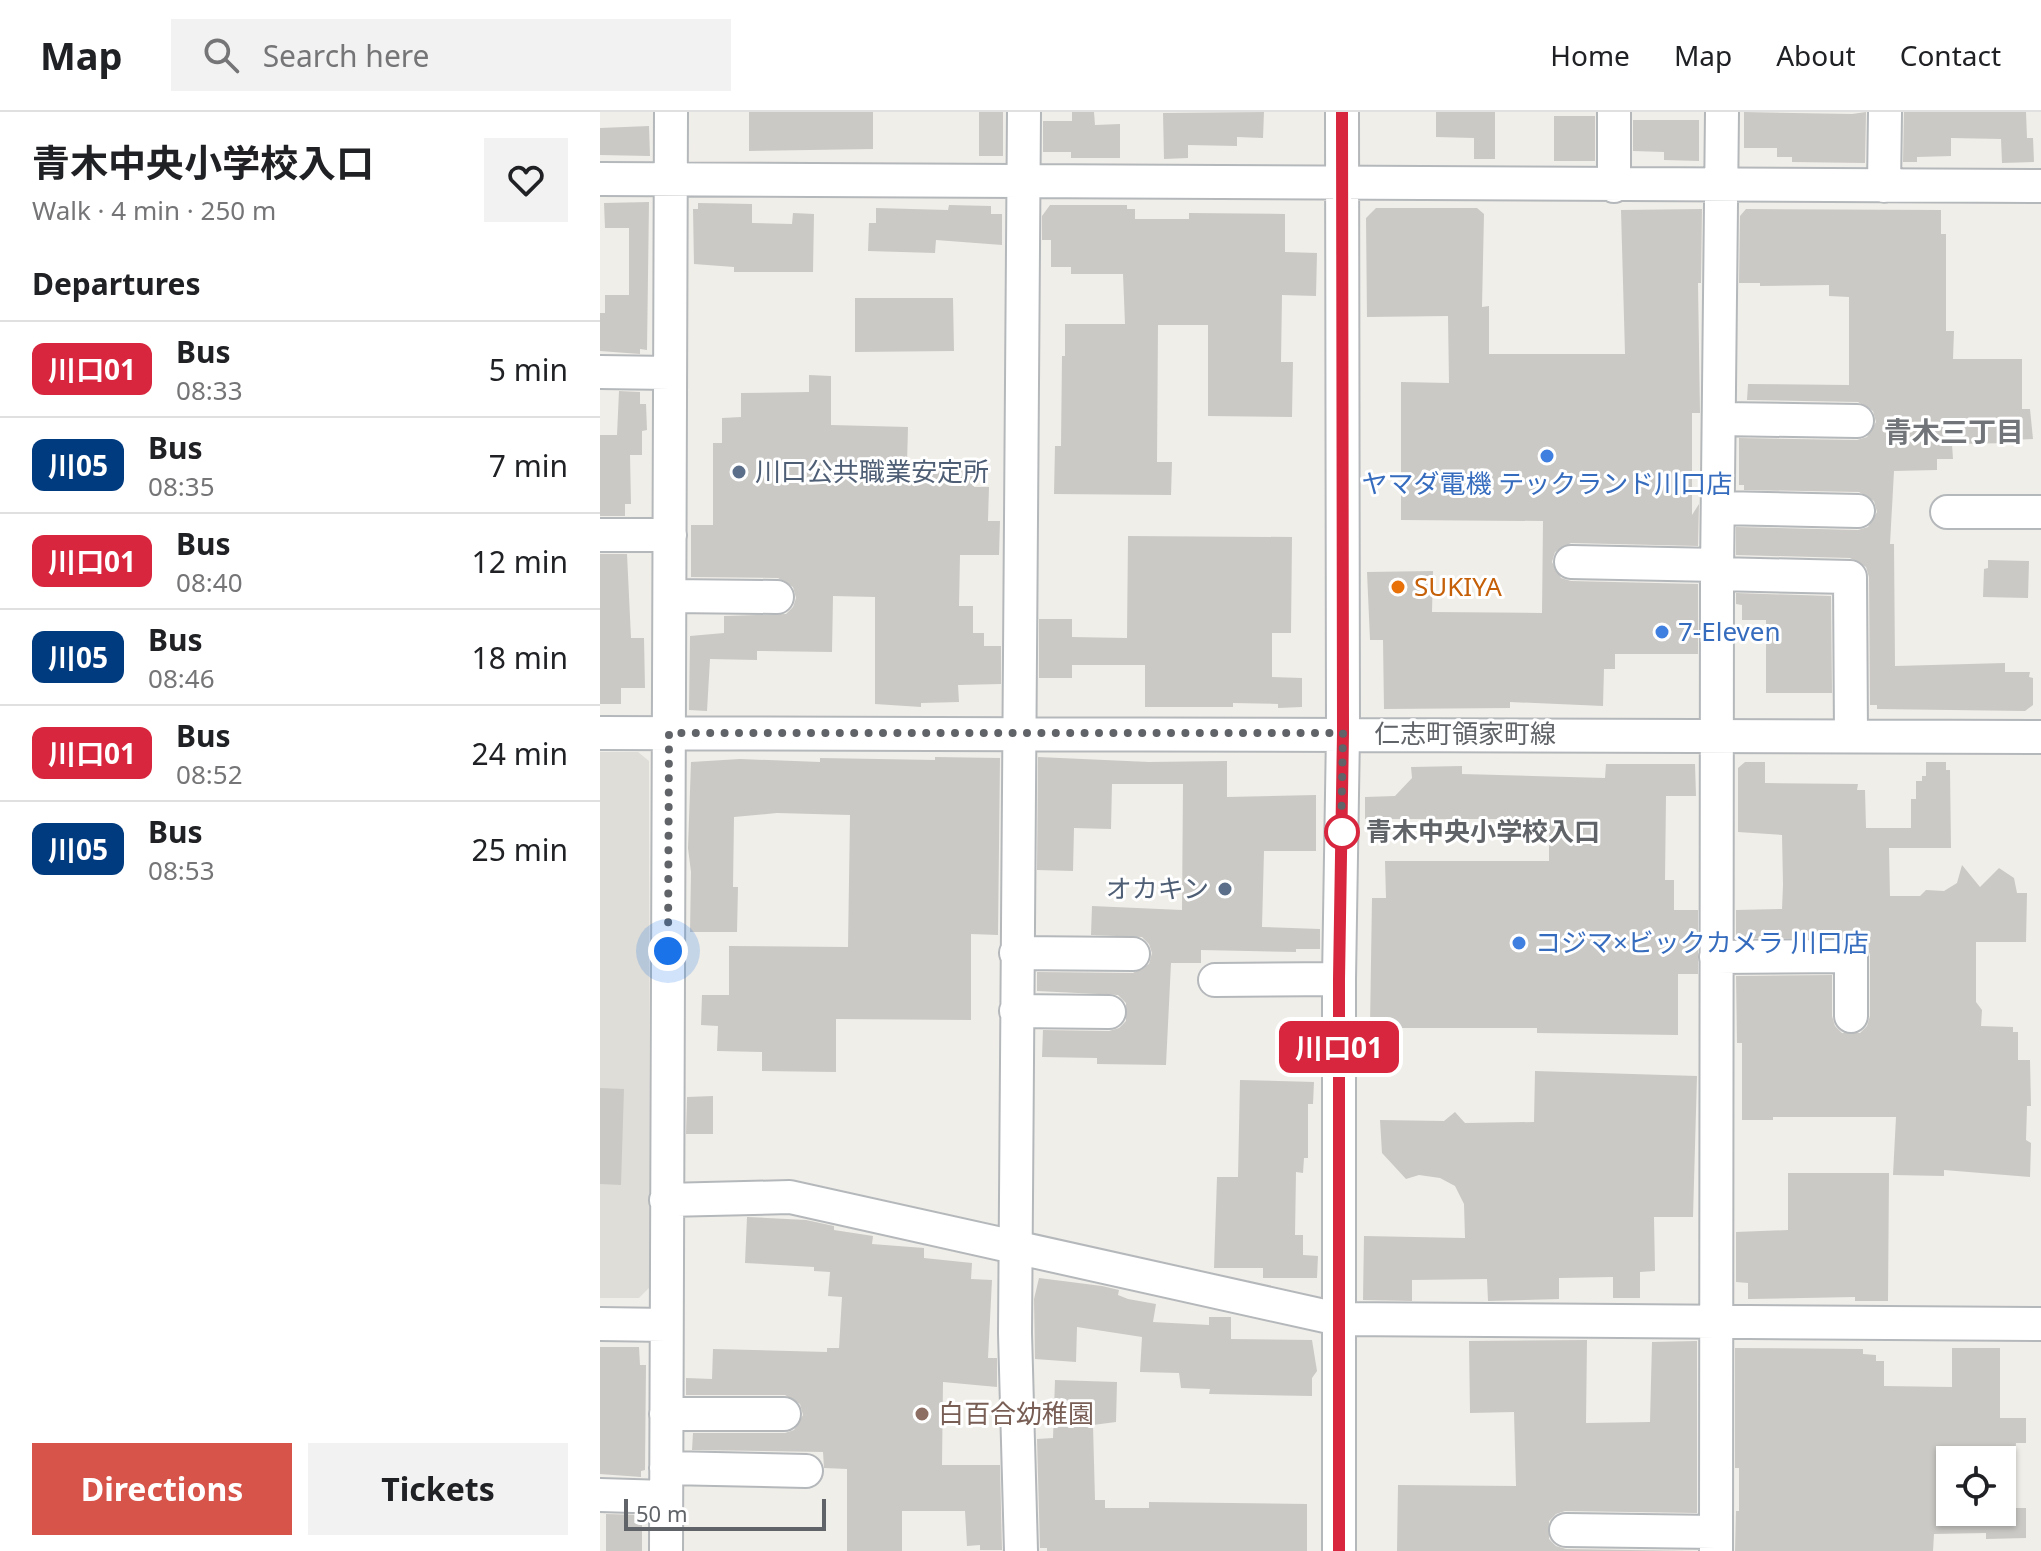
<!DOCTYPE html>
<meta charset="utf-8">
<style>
:root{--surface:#fff;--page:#f2f2f2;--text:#202124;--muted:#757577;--line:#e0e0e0;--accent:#d65449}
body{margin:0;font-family:"Noto Sans","Noto Sans JP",sans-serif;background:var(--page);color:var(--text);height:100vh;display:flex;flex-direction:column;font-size:30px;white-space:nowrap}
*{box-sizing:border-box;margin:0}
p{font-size:26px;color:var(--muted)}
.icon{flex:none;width:44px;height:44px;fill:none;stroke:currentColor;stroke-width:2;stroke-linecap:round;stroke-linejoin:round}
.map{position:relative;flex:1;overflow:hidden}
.drawer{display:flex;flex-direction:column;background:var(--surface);width:600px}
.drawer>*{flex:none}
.badge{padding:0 16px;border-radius:12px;font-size:28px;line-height:52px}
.controls{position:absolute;left:1336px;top:1334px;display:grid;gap:16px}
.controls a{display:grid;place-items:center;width:80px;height:80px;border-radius:0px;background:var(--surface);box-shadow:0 2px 6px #0004;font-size:40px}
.scale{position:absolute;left:24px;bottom:20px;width:202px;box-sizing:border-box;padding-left:8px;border:4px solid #606367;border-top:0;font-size:22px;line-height:28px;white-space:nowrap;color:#606367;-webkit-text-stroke:6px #fff;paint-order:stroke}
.you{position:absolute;width:40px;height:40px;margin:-20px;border:6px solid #fff;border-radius:50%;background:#1a73e8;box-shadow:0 0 0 12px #1a73e833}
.map>.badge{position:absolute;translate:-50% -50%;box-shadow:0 0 0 4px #fff}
h2{padding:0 32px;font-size:30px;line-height:72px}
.round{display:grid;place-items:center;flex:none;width:84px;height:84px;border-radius:0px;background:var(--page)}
.overview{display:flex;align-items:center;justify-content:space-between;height:136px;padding:0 32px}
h1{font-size:38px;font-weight:700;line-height:60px}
.primary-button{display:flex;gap:16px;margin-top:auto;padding:16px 32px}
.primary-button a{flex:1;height:92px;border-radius:0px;background:var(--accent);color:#fff;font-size:32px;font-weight:700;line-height:92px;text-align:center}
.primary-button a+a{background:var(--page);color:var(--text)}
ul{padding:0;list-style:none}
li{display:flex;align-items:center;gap:24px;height:96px;padding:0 32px;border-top:2px solid var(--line)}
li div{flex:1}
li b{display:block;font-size:30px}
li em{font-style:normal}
li .badge{min-width:88px;font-weight:700;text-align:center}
header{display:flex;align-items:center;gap:48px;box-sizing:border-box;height:112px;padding:0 40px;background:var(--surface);border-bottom:2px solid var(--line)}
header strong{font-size:38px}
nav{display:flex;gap:44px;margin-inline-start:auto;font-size:28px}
.search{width:560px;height:72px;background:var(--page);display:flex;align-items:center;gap:20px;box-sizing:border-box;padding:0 28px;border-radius:0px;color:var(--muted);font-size:30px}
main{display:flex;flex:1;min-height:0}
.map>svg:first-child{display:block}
.education{fill:#dfddd7}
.building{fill:#cbc9c5}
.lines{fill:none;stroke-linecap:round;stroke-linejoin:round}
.minor-casing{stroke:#b5b8bb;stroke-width:36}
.minor{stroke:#fff;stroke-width:32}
.line-casing{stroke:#fff;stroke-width:18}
.line{stroke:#d7263d;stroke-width:12}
.walk{stroke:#606367;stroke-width:8;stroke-dasharray:0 14.4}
.shop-dot{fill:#3f7fe0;stroke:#fff;stroke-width:3}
.service-dot{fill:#5c6f8a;stroke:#fff;stroke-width:3}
.food-dot{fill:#e8710a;stroke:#fff;stroke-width:3}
.stop-dot{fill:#fff;stroke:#d7263d;stroke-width:4}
.education-dot{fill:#8d6e63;stroke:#fff;stroke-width:3}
.labels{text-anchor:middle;stroke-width:6;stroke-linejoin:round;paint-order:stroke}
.service-label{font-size:26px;fill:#4e5e75;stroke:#fff;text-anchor:start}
.shop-label{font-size:26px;fill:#366cbe;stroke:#fff;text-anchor:start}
.food-label{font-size:26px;fill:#c56008;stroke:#fff;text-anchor:start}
.street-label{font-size:26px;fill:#606367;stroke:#fff}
.stop-label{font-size:26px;font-weight:bold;fill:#606367;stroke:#fff;text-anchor:start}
.education-label{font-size:26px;fill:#785e54;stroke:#fff;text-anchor:start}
.neighbourhood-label{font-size:28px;font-weight:bold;fill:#717579;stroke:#fff}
</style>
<header>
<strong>Map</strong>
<div class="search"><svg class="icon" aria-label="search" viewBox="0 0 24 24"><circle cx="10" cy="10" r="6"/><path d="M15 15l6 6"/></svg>Search here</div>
<nav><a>Home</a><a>Map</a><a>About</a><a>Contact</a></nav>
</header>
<main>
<section class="drawer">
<div class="overview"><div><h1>青木中央小学校入口</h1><p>Walk · 4 min · 250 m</p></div><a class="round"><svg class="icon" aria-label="heart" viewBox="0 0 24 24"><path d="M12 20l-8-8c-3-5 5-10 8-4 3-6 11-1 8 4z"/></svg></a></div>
<h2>Departures</h2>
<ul>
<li><span class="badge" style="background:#d7263d;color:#fff">川口01</span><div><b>Bus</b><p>08:33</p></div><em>5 min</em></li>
<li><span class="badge" style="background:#003b80;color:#fff">川05</span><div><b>Bus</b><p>08:35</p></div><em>7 min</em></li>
<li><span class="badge" style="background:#d7263d;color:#fff">川口01</span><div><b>Bus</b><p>08:40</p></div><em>12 min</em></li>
<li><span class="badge" style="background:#003b80;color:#fff">川05</span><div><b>Bus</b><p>08:46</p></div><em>18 min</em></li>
<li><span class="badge" style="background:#d7263d;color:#fff">川口01</span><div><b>Bus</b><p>08:52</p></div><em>24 min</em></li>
<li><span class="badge" style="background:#003b80;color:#fff">川05</span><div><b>Bus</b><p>08:53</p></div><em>25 min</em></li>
</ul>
<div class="primary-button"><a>Directions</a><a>Tickets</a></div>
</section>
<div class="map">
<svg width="1441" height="1439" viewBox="0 0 1441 1439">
<rect width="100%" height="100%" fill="#f0eee9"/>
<path class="education" d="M 0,640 L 38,640 L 49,649 L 50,1175 L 39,1186 L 0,1186 Z"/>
<path class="building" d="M 149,0 L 273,0 L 273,37 L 149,39 Z
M 379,0 L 403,0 L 403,44 L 379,44 Z
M 472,0 L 494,0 L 495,13 L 520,12 L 520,46 L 471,46 L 471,40 L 443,40 L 443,9 L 472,9 Z
M 664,0 L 663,26 L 637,25 L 637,34 L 588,33 L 588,46 L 564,47 L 563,1 Z
M 836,0 L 895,0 L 895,47 L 874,47 L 874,26 L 836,25 Z
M 1144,0 L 1252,2 L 1266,0 L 1265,51 L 1192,50 L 1192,45 L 1177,45 L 1177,36 L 1144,36 Z
M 1304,0 L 1426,0 L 1427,26 L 1433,26 L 1434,50 L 1402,51 L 1401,27 L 1351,26 L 1351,44 L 1317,45 L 1317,50 L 1303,50 Z
M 954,4 L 995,4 L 995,49 L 954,49 Z
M 1033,8 L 1099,8 L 1099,49 L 1064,48 L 1064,40 L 1033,39 Z
M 49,14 L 50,44 L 0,43 L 0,16 Z
M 49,90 L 47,238 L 40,237 L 40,242 L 0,239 L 0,201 L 5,201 L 5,183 L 29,183 L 29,116 L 5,116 L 4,91 Z
M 98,91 L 152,92 L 152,111 L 192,112 L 193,101 L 214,102 L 213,160 L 134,160 L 134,155 L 94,152 L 93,97 L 98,97 Z
M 349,93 L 391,94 L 391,102 L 402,102 L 402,133 L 336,128 L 335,141 L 268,139 L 269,111 L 276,111 L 276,96 L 348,98 Z
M 450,93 L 527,93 L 527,97 L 535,97 L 535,107 L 589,107 L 589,101 L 685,102 L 685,140 L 717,141 L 716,184 L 682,183 L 681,250 L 693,250 L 692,305 L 608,304 L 608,213 L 558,213 L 557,350 L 572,350 L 571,383 L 454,382 L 455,334 L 461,334 L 462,244 L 465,244 L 465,212 L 525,212 L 523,162 L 471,162 L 471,155 L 451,155 L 451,128 L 442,128 L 442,104 Z
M 776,96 L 877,96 L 884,102 L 882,195 L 889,194 L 889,242 L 1025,242 L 1021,98 L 1102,97 L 1101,171 L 1098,171 L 1100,301 L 1092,301 L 1092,403 L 1099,392 L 1098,434 L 971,431 L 955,440 L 952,450 L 961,466 L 971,469 L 1098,472 L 1098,542 L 1015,542 L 1015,557 L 1004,557 L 1003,594 L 910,590 L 910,596 L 784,597 L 783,528 L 770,528 L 767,460 L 833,459 L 832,500 L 942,501 L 943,409 L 801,408 L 801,270 L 849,271 L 848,204 L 767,205 L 766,106 Z
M 1146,97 L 1341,98 L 1341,122 L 1346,122 L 1346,219 L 1354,219 L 1353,247 L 1422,247 L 1422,297 L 1430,297 L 1433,327 L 1412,328 L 1412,331 L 1352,332 L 1353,347 L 1337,347 L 1337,358 L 1294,359 L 1290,432 L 1294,432 L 1295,554 L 1405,551 L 1405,560 L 1430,560 L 1429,565 L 1433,566 L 1433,593 L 1425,599 L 1277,597 L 1277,593 L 1270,593 L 1269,465 L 1266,455 L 1250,446 L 1136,443 L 1136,415 L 1258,418 L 1268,415 L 1277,400 L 1274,389 L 1259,380 L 1144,378 L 1144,373 L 1139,373 L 1139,326 L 1257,328 L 1267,325 L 1276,310 L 1273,299 L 1258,290 L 1147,288 L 1148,272 L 1249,273 L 1249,185 L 1229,184 L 1229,173 L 1160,174 L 1160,171 L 1139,171 L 1140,104 Z
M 255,186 L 353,186 L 354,239 L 255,240 Z
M 209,263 L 231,264 L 231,313 L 308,315 L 307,352 L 375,353 L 374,375 L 389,375 L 388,409 L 400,409 L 399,443 L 360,443 L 359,494 L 373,494 L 373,521 L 384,521 L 384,534 L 401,534 L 401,572 L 358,573 L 359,590 L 321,591 L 321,595 L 275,592 L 275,485 L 233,484 L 232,540 L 157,539 L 157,548 L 110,547 L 107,599 L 89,598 L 90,524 L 124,521 L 124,504 L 186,502 L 193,495 L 196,486 L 193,475 L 178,466 L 91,465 L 91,413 L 113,413 L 113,331 L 122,331 L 122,306 L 141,305 L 141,281 L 209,280 Z
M 19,279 L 40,280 L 40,292 L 46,292 L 47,318 L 42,319 L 42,343 L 30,343 L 31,392 L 25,392 L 25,404 L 0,404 L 0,323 L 17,323 Z
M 528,424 L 692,425 L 691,521 L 672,521 L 672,565 L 702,566 L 702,595 L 678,596 L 678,592 L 633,591 L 633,595 L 545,595 L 545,553 L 472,553 L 472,566 L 439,566 L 439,507 L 472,507 L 472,525 L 527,526 Z
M 0,442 L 27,442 L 31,526 L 44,526 L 45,576 L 21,576 L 21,592 L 0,592 Z
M 1388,448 L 1429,449 L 1428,486 L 1383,485 L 1384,457 L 1388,456 Z
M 1136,481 L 1231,484 L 1232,581 L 1166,581 L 1166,508 L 1142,508 L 1142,493 L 1136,492 Z
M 335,645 L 400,646 L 398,823 L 371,822 L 371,908 L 236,907 L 236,960 L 162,959 L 162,940 L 117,939 L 118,914 L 101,913 L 102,883 L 129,883 L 129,834 L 248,835 L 250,703 L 177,701 L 134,705 L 133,775 L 138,775 L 137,820 L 90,820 L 91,760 L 88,736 L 91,650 L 140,647 L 220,650 L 220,646 L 335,648 Z
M 438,645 L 549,650 L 627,649 L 627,685 L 716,683 L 716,739 L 664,739 L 662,815 L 720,817 L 720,837 L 696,837 L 696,840 L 601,838 L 601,851 L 571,851 L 566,953 L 497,952 L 497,946 L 442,945 L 443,918 L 509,919 L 519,916 L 526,909 L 526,891 L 518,883 L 437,879 L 437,860 L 533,861 L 549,852 L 552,841 L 549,832 L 542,825 L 491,823 L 492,794 L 582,798 L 583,672 L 512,672 L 511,717 L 474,716 L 473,759 L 437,758 Z
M 1145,650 L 1165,650 L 1165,671 L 1258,672 L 1257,678 L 1265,678 L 1266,716 L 1311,716 L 1311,687 L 1316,687 L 1316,669 L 1322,669 L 1322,664 L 1326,664 L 1326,650 L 1346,650 L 1346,658 L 1350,658 L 1351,736 L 1289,736 L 1290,784 L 1320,784 L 1326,778 L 1344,779 L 1357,771 L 1362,753 L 1380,775 L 1399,756 L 1414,766 L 1417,781 L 1427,781 L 1426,830 L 1376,830 L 1376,890 L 1382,898 L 1381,914 L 1413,915 L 1413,920 L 1418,920 L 1418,948 L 1430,948 L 1431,994 L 1427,994 L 1426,1028 L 1431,1031 L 1430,1065 L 1344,1058 L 1344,1064 L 1293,1063 L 1296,1005 L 1173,1005 L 1173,1008 L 1142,1008 L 1142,931 L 1137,931 L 1136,864 L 1232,863 L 1232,904 L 1235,914 L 1242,921 L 1260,921 L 1267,914 L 1270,904 L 1270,843 L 1267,834 L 1260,827 L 1136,826 L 1136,798 L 1182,797 L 1183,773 L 1182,723 L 1138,720 L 1138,656 Z
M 1006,652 L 1095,652 L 1096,684 L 1066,684 L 1065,768 L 1074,768 L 1074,798 L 1098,798 L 1098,862 L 1078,862 L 1078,923 L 937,921 L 937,916 L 770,916 L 772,786 L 786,786 L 785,749 L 949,749 L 949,707 L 765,707 L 765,685 L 795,684 L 812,666 L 811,655 L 862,654 L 862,662 L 1005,666 Z
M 935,959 L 1097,964 L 1093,1105 L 1054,1105 L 1055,1159 L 1040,1160 L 1040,1186 L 1013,1186 L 1013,1165 L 959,1166 L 959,1187 L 888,1189 L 887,1167 L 812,1168 L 812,1189 L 763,1188 L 764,1124 L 865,1126 L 864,1092 L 855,1074 L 840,1066 L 819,1063 L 806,1067 L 782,1041 L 780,1008 L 844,1009 L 855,1000 L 865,1011 L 934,1010 Z
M 640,968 L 714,970 L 713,992 L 708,992 L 708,1046 L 704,1046 L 703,1061 L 696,1060 L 695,1123 L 703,1123 L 703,1143 L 718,1144 L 717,1166 L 663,1166 L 663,1156 L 614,1156 L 617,1065 L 638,1065 Z
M 0,976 L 24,977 L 21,1073 L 0,1072 Z
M 113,984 L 113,1022 L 86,1022 L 87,985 Z
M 1188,1061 L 1289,1061 L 1288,1189 L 1255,1189 L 1255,1185 L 1148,1187 L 1148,1171 L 1136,1170 L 1136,1120 L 1188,1118 Z
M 147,1105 L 206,1108 L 234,1114 L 234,1118 L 273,1124 L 272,1132 L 324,1136 L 324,1146 L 372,1151 L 371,1167 L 392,1168 L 388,1246 L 397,1246 L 397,1275 L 343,1270 L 342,1353 L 400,1353 L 402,1438 L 380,1438 L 380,1433 L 367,1434 L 365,1399 L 302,1399 L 302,1439 L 247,1439 L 247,1357 L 224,1356 L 223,1340 L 92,1338 L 93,1321 L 185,1321 L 194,1318 L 203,1303 L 200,1292 L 185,1283 L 86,1283 L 86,1266 L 112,1267 L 113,1237 L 227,1240 L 227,1236 L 239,1236 L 242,1185 L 228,1184 L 230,1160 L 214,1159 L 214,1155 L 145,1151 Z
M 439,1166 L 502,1174 L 519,1178 L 518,1183 L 528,1187 L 556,1192 L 553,1210 L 609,1213 L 609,1205 L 631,1205 L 631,1227 L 712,1228 L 717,1259 L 712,1266 L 712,1284 L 609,1282 L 610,1277 L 581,1276 L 579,1261 L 540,1260 L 542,1225 L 477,1215 L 476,1250 L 435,1247 L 434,1187 Z
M 987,1228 L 986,1311 L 1050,1310 L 1052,1230 L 1097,1229 L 1097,1401 L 965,1399 L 956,1402 L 949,1409 L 949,1427 L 956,1434 L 966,1437 L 1093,1439 L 797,1439 L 798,1373 L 916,1374 L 914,1300 L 870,1301 L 869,1229 Z
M 0,1235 L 39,1235 L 40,1253 L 46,1253 L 45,1358 L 41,1359 L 41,1365 L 0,1362 Z
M 1135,1236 L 1263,1237 L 1263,1242 L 1276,1243 L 1276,1249 L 1284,1249 L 1284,1274 L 1352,1275 L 1352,1236 L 1400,1236 L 1400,1306 L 1426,1306 L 1426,1331 L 1416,1331 L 1415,1348 L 1345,1348 L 1344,1400 L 1402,1400 L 1402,1396 L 1426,1396 L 1426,1426 L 1386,1427 L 1386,1421 L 1334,1422 L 1333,1439 L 1135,1439 L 1136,1399 L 1139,1399 L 1139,1356 L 1135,1356 Z
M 455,1268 L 517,1270 L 516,1310 L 493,1313 L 495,1388 L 505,1388 L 505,1396 L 549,1396 L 549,1390 L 707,1392 L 707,1439 L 447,1439 L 447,1436 L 440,1436 L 437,1327 L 453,1326 Z
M 6,1402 L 42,1403 L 42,1439 L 6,1439 Z"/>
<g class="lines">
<defs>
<path id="minor" d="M 1014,1 L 1014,74
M 0,67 L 1441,74
M 1284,74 L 1285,0
M 0,260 L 70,261
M 1120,307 L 1257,309
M 1118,396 L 1258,399
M 1347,400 L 1441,400
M 0,423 L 70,423
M 971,450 L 1117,453
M 1117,462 L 1250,465 L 1251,624
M 70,484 L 177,485
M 0,621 L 1441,625
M 416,841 L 533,842
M 1116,845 L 1251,844 L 1251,904
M 615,868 L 739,867
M 416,899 L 509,900
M 66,1088 L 190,1085 L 738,1207 L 1441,1212
M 0,1212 L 66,1213
M 66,1302 L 184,1302
M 66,1356 L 206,1359
M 0,1383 L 66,1385
M 966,1418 L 1116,1420
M 66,1439 L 71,0
M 421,1439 L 415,1221 L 424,0
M 739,1439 L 739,867 L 743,621 L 742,0
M 1116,1439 L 1117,462 L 1122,0"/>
</defs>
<use href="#minor" class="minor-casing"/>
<use href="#minor" class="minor"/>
</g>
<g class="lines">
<defs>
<path id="line" d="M 739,1439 L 739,867 L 743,621 L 742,0"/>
</defs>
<use href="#line" class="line-casing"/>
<use href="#line" class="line"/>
<path class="walk" d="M 68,839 L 69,621 L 743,621 L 741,728 L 742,720"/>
</g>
<g class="shop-dot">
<circle cx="947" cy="344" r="8"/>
<circle cx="1062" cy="520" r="8"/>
<circle cx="919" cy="831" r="8"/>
</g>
<g class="service-dot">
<circle cx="139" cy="360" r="8"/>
<circle cx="625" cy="777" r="8"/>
</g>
<circle class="food-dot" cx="798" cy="475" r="8"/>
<circle class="stop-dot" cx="742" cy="720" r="16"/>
<circle class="education-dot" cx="322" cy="1302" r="8"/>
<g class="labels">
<g class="service-label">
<text x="155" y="369">川口公共職業安定所</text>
<text x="609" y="786" text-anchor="end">オカキン</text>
</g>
<g class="shop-label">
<text x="947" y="381" text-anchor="middle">ヤマダ電機 テックランド川口店</text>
<text x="1078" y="529">7-Eleven</text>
<text x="935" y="840">コジマ×ビックカメラ 川口店</text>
</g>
<g class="food-label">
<text x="814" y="484">SUKIYA</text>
</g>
<g class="street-label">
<text x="865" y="631">仁志町領家町線</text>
</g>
<g class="stop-label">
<text x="766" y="729">青木中央小学校入口</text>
</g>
<g class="education-label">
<text x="338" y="1311">白百合幼稚園</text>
</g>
<g class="neighbourhood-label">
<text x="1354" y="330">青木三丁目</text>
</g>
</g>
</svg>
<div class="controls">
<a><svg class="icon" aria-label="locate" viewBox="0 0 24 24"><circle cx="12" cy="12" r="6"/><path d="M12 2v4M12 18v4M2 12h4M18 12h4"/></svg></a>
</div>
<div class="scale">50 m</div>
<div class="you" style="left:68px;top:839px"></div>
<b class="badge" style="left:739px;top:935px;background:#d7263d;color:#fff">川口01</b>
</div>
</main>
